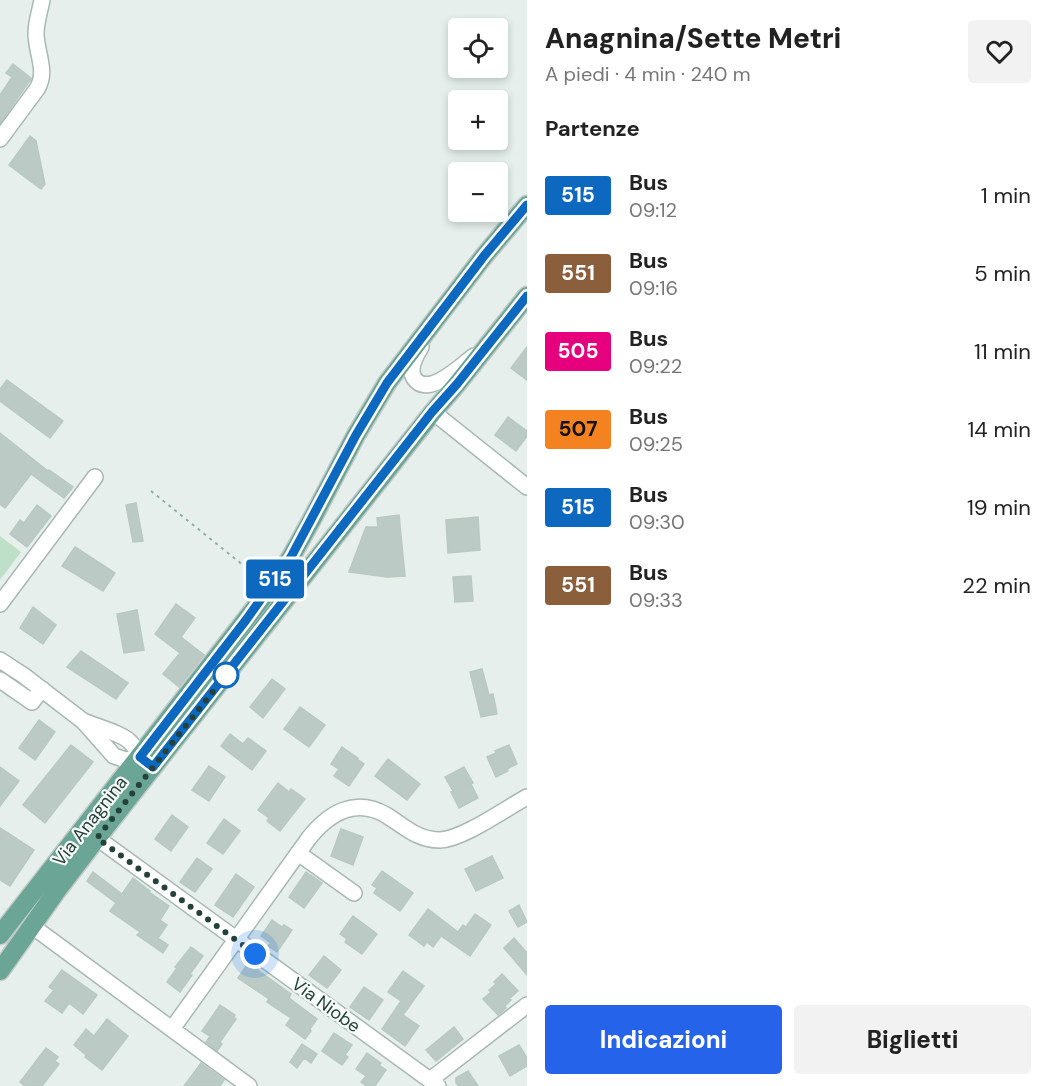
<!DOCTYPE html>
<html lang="it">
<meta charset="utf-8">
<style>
:root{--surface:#fff;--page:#f2f2f2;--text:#222;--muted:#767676;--accent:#2563eb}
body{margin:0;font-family:"DM Sans",sans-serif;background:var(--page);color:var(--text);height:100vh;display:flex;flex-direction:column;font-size:22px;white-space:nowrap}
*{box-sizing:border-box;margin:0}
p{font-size:20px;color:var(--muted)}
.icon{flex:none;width:33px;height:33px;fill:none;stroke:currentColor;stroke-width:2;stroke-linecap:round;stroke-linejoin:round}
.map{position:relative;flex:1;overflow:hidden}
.drawer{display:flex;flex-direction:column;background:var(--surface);width:522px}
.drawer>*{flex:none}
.badge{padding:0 12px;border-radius:4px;font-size:21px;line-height:39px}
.tools{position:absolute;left:448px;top:18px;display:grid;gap:12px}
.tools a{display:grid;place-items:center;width:60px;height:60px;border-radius:6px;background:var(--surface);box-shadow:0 3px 9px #0003;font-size:30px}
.you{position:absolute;width:30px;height:30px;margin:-15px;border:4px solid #fff;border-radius:50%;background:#1a73e8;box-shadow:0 0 0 9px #1a73e833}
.map>.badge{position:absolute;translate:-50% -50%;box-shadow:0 0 0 3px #fff}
h2{padding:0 18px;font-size:22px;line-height:54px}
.round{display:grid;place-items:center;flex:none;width:63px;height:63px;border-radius:6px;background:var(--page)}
.overview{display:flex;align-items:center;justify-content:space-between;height:102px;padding:0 18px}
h1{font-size:28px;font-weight:800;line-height:45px}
.primary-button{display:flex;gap:12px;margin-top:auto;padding:12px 18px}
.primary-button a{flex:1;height:69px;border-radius:6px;background:var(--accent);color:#fff;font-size:24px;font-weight:800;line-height:69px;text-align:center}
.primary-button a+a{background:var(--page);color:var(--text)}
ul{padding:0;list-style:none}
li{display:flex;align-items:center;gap:18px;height:78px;padding:0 18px}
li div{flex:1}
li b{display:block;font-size:22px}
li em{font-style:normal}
li .badge{min-width:66px;font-weight:700;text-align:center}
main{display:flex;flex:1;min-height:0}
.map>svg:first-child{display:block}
.green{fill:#bfe0c8}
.building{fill:#bbcac4;stroke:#b8c9c2;stroke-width:1.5}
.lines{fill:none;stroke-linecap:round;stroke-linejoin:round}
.minor-casing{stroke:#a8b8b2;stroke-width:18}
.major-casing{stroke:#c2cac8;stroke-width:21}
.path{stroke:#86b3a5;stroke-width:2;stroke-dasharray:3 4.5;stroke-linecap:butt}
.minor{stroke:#fff;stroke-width:15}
.major{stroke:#6aa596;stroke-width:18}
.line-casing{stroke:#fff;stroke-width:14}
.line{stroke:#0c69bf;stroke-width:9}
.walk{stroke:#24423a;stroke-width:6;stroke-dasharray:0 10.8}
.stop-dot{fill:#fff;stroke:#0c69bf;stroke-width:3}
.labels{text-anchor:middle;stroke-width:4.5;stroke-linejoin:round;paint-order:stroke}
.street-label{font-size:18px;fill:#24423a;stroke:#f7fbf9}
</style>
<main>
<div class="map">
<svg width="527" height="1086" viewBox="0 0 527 1086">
<rect width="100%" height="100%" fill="#e6efeb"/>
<path class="green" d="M 0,536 L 21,552 L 0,580 Z"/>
<path class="building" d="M 13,64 L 31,78 L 31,79 L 0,123 L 0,95 L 12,77 L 6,73 Z
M 30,136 L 36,141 L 45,184 L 41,189 L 9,165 Z
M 527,347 L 527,380 L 511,368 Z
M 7,380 L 63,421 L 50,438 L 0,401 L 0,389 Z
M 508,417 L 527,431 L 527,436 L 516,451 L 495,435 Z
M 0,433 L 48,471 L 49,470 L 73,487 L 64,498 L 31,474 L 5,508 L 0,504 Z
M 136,503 L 143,541 L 133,542 L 126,505 Z
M 37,505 L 51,516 L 27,547 L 10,534 L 20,520 L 24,523 Z
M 399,515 L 405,576 L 387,577 L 349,572 L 366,527 L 378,527 L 377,518 Z
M 478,517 L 480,550 L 448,553 L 446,520 Z
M 75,547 L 115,573 L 103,591 L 62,566 Z
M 471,576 L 473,601 L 455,602 L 453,577 Z
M 176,604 L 195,618 L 181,637 L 204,655 L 179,687 L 163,674 L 180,653 L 155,634 Z
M 33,607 L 56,625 L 43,644 L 20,628 Z
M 137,610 L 144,650 L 124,653 L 117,614 Z
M 81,651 L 128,683 L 116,699 L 67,667 Z
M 482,669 L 489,695 L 493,694 L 497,714 L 481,717 L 470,672 Z
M 272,679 L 285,689 L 263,718 L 250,707 Z
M 300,707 L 325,725 L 309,747 L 284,729 Z
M 39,720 L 55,732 L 35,760 L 19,748 Z
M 230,734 L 243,744 L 248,738 L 266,751 L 252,770 L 221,746 Z
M 71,745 L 93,762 L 45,823 L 23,805 Z
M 509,745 L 517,764 L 507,769 L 508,771 L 496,777 L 487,757 L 496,753 L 495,751 Z
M 342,747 L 358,758 L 357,759 L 364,764 L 349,786 L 334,776 L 339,769 L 331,764 Z
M 388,759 L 420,784 L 407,800 L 375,776 Z
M 209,766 L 225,777 L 209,801 L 192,790 Z
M 0,767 L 19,781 L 0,806 Z
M 464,767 L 473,783 L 471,784 L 478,798 L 459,808 L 451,792 L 453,791 L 445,777 Z
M 278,783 L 289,792 L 291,789 L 305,799 L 280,831 L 267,821 L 269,818 L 258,810 Z
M 172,815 L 188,827 L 171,851 L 155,839 Z
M 224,819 L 240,831 L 223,854 L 207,843 Z
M 0,828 L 34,850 L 10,886 L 0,880 Z
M 341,829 L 363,837 L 353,865 L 331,856 Z
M 492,856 L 503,878 L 476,891 L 465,869 Z
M 197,858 L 212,869 L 195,892 L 180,882 Z
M 382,871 L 413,893 L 400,911 L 374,893 L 377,888 L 372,885 Z
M 93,872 L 122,894 L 133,878 L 150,891 L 149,892 L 169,906 L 160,920 L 167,925 L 158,938 L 168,945 L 163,953 L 137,935 L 140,932 L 110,911 L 116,903 L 87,881 Z
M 306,872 L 322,883 L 304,908 L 289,897 Z
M 236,874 L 254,887 L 233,917 L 215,905 Z
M 519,905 L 527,922 L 518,927 L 509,911 Z
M 428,909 L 458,932 L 463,925 L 466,927 L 475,914 L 491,925 L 470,956 L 441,936 L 433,947 L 427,942 L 424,946 L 409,935 Z
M 353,916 L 377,934 L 362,954 L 345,942 L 347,939 L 340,934 Z
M 272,920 L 282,927 L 284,925 L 292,930 L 277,952 L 268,946 L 271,943 L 261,936 Z
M 514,938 L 527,953 L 527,975 L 504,948 Z
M 191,947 L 203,956 L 190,974 L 192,975 L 180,992 L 167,982 L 177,968 L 175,967 Z
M 324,956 L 341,970 L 327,988 L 309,975 Z
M 248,963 L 291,994 L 289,998 L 317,1019 L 310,1029 L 311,1031 L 305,1039 L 286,1025 L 291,1018 L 267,1002 L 269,999 L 238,978 Z
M 62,970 L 97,995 L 83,1014 L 69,1003 L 62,1013 L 45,1001 L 54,990 L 49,987 Z
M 403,971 L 424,986 L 403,1015 L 419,1026 L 405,1046 L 382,1029 L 401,1001 L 388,992 Z
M 502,974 L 518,991 L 509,999 L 511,1000 L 505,1006 L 506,1008 L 498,1015 L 483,999 L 491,992 L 489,990 L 496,984 L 494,982 Z
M 364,987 L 383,1000 L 369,1020 L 350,1007 Z
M 220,1005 L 235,1015 L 234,1017 L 236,1019 L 220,1042 L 222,1044 L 217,1051 L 206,1042 L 210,1036 L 202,1031 Z
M 107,1019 L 128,1036 L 102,1070 L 85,1057 L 86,1055 L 74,1045 L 86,1029 L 94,1036 Z
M 454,1027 L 463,1039 L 436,1061 L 426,1050 Z
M 334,1033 L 352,1045 L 345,1055 L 348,1057 L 342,1065 L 322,1051 Z
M 302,1044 L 317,1054 L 311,1063 L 304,1058 L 297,1068 L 290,1062 Z
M 519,1045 L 527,1058 L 527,1066 L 510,1076 L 499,1056 Z
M 46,1048 L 58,1057 L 55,1061 L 59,1064 L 42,1086 L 25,1086 L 20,1082 Z
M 367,1053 L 381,1063 L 379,1065 L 386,1070 L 375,1086 L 367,1086 L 361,1082 L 366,1076 L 356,1069 Z
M 201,1063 L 224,1080 L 220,1086 L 184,1086 Z
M 468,1071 L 478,1086 L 459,1086 L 456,1083 L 456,1078 Z"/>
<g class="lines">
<defs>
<path id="minor" d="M 0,139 L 37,89 C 48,71 36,53 36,33 C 36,22 40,11 42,0
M 421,347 C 416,355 408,368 414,378 C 427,399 462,365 474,356
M 433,412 L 527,487
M 0,604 L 95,477
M 0,660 L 23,675 L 83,721 L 114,756 L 126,760 L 140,757
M 0,680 L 32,702 L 42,689
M 86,722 C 97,727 124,734 131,743 C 138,749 138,756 146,762
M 97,838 L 438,1086
M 298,853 L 354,893
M 32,926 L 249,1086
M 172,1029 L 309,838 C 329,813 355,797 386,815 C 404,826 417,840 440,840 C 463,839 505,809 527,797
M 430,1080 L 527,1005"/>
<path id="major" d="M 0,935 L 265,595 L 291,557 L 311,521 L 356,435 L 387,383 L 484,256 L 527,205
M 0,971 L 58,889 L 97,838 L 433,412 L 457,384 L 527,296"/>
</defs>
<use href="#minor" class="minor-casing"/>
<use href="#major" class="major-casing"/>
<path class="path" d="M 151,491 L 259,578"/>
<use href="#minor" class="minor"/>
<use href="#major" class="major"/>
</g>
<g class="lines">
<defs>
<path id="line" d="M 527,205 L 484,256 L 387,383 L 356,435 L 291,557 L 246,620 L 140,757 L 153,767 L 432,412 L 457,384 L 527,296"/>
</defs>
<use href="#line" class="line-casing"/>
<use href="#line" class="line"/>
<path class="walk" d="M 226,675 L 97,838 L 255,954"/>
</g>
<circle class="stop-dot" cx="226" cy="675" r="12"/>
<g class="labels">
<g class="street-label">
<text transform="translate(90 821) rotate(-52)" y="6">Via Anagnina</text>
<text transform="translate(326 1005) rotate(36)" y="6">Via Niobe</text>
</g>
</g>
</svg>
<div class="tools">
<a><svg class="icon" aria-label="locate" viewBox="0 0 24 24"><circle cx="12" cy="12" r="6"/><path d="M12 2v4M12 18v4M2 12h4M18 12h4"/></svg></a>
<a>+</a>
<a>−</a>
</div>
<div class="you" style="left:255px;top:954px"></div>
<b class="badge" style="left:275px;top:579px;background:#0c69bf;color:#fff">515</b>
</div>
<section class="drawer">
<div class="overview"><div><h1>Anagnina/Sette Metri</h1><p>A piedi · 4 min · 240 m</p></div><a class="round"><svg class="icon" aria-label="heart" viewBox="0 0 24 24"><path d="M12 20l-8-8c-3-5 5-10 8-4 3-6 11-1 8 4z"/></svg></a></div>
<h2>Partenze</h2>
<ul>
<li><span class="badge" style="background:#0c69bf;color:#fff">515</span><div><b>Bus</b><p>09:12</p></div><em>1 min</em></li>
<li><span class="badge" style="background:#8b5e3c;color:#fff">551</span><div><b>Bus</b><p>09:16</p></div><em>5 min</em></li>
<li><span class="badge" style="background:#e6007e;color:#fff">505</span><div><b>Bus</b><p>09:22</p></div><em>11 min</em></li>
<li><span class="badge" style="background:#f58220;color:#111">507</span><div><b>Bus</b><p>09:25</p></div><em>14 min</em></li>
<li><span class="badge" style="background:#0c69bf;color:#fff">515</span><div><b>Bus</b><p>09:30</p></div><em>19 min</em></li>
<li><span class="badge" style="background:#8b5e3c;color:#fff">551</span><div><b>Bus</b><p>09:33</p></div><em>22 min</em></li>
</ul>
<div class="primary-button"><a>Indicazioni</a><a>Biglietti</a></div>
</section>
</main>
